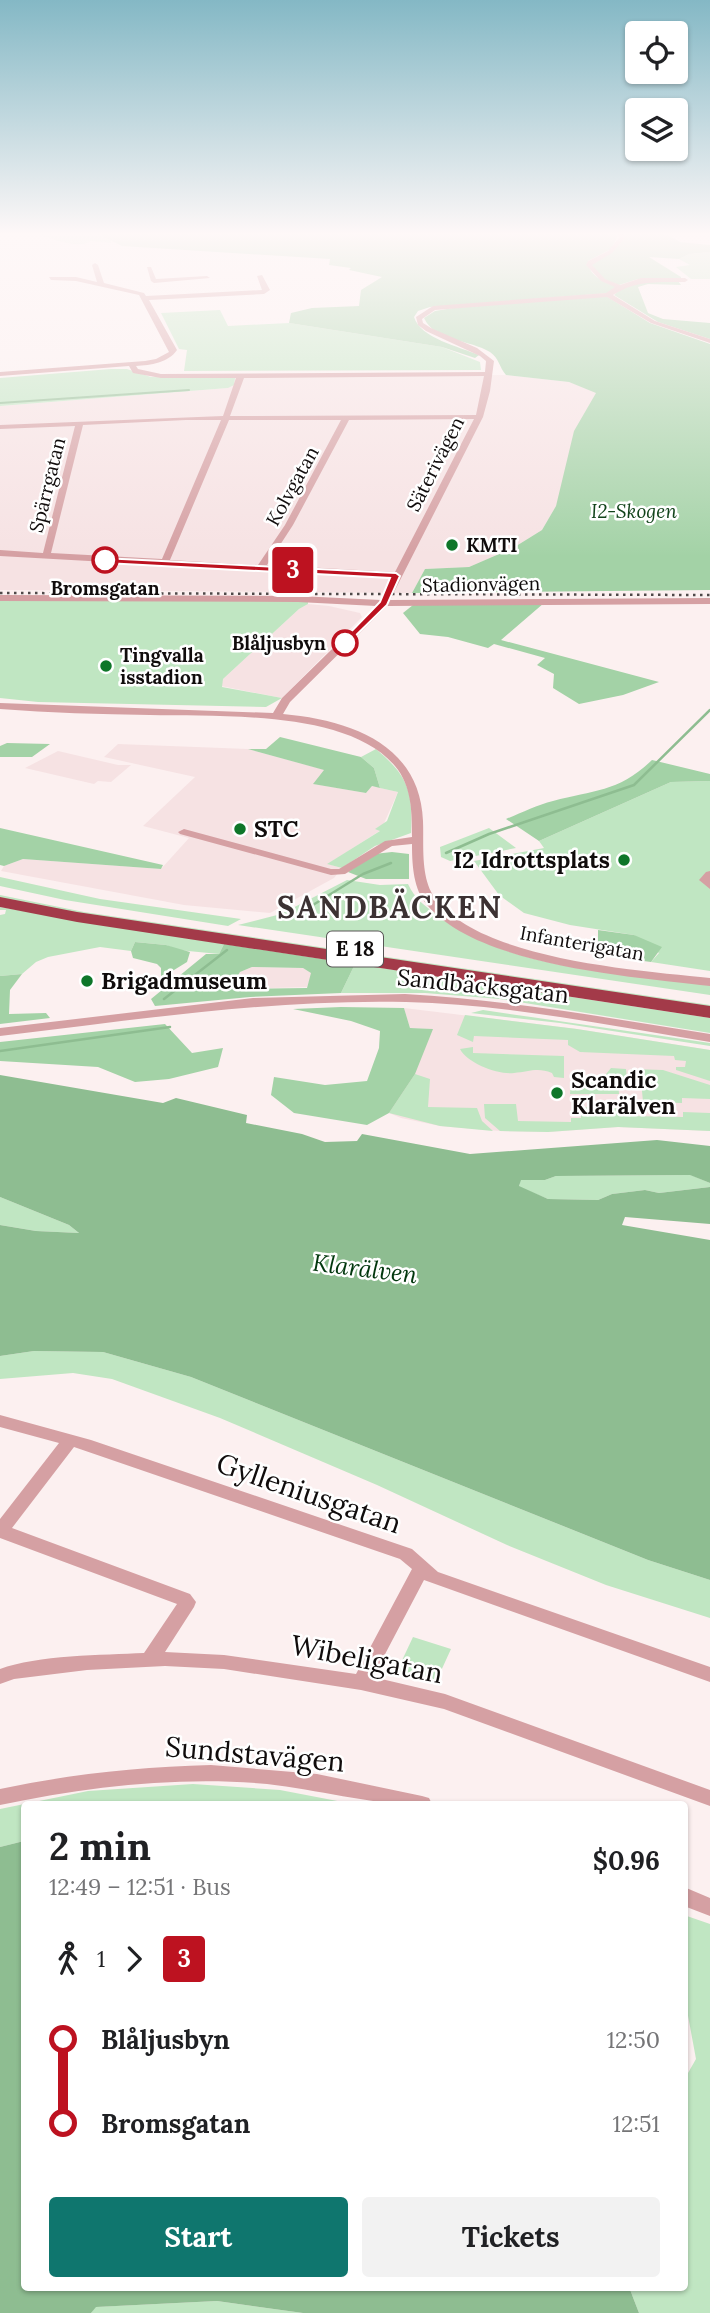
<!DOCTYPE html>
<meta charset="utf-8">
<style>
:root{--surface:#fff;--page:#f2f2f2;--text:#202124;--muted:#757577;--accent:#0f766e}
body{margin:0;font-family:Lora,serif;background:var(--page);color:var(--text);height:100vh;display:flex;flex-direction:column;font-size:26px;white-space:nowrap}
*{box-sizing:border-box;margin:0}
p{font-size:23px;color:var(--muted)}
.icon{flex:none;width:38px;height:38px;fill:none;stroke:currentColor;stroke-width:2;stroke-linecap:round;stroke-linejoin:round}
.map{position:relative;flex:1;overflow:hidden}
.drawer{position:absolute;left:21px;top:1801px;width:667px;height:490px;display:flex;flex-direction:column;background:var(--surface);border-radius:7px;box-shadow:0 2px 5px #0004}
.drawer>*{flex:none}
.badge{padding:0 14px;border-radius:5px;font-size:24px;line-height:46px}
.buttons{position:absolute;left:625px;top:21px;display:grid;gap:14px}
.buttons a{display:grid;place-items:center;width:63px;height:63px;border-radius:7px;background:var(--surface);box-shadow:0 2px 5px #0004;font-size:35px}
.map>.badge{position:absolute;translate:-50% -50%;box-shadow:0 0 0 4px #fff}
.legs{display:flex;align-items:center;gap:10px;height:77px;padding:0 28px;font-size:23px}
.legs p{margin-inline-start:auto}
.overview{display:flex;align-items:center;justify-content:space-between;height:119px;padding:0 28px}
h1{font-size:38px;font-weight:700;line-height:52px}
.cta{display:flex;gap:14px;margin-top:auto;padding:14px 28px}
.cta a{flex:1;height:80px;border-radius:7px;background:var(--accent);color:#fff;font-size:28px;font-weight:700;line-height:80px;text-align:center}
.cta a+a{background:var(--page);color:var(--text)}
ul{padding:0 28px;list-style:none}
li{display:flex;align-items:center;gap:24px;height:84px;font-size:26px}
li i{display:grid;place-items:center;width:10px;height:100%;margin:0 9px;background:currentColor}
li i::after{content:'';width:18px;height:18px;margin:-9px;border:5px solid;border-radius:50%;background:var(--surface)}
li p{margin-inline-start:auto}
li:first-child i{background:linear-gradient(#0000 50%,currentColor 0)}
li:last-child i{background:linear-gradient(currentColor 50%,#0000 0)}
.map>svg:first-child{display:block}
.built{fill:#f6e2e3}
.green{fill:#c0e6c2}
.forest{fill:#a3d2a6;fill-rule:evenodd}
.water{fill:#8ebd91}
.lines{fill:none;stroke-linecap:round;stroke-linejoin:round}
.stream-far1{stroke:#8ebd91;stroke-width:2}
.stream{stroke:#8ebd91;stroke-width:2.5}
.minor{fill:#d5a0a3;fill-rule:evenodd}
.highway{fill:#a33a49;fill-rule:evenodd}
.rail{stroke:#4e4848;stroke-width:2.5;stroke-dasharray:2.5 4.5;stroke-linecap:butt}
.line-1{fill:#bd1220;stroke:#fff;stroke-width:2}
.poi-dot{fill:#0e7629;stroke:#fff;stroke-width:2.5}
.stop-1-dot{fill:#fff;stroke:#bd1220;stroke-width:3.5}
.labels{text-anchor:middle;stroke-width:5;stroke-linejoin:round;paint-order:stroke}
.far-street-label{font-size:19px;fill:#100c0c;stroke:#fff}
.far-park-label{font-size:19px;font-style:italic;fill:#11431a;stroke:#fff}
.far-poi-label{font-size:19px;font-weight:bold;fill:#100c0c;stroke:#fff;text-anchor:start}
.far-stop-label{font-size:19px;font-weight:bold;fill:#100c0c;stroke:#fff}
.shield{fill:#fff;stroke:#585555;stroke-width:2}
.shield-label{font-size:21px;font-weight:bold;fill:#100c0c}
.poi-label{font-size:23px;font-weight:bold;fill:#100c0c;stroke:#fff;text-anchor:start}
.street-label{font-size:23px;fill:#100c0c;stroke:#fff}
.water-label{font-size:24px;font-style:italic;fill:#01370d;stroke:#fff}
.near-street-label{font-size:28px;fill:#100c0c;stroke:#fff}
.district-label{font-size:30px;font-weight:bold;letter-spacing:2px;fill:#3c3233;stroke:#fff}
</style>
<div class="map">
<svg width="710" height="2313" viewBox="0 0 710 2313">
<rect width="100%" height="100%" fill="#fcf0f0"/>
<path class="built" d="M 506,375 L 569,382 L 597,392 L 588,409 L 556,506 L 542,530 L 513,548 L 469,567 L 425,569 L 412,593 L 0,590 L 0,406 L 228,388 L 231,376 Z
M 308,604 L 329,606 L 360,613 L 362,617 L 282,698 L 221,686 L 223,679 L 299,609 Z
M 118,744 L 248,749 L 325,770 L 314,784 L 366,793 L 372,786 L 398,792 L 381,830 L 328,864 L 342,868 L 334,878 L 270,913 L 184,905 L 1,871 L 4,866 L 23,859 L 161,869 L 189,838 L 143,826 L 195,777 L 104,757 Z
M 58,751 L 118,765 L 131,765 L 111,782 L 98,781 L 94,784 L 25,768 Z
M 252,967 L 303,968 L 312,973 L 307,987 L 241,989 L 234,982 L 240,972 Z
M 404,1008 L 577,1029 L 710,1050 L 710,1131 L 618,1127 L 548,1132 L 500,1131 L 440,1126 L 401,1118 L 389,1113 L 432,1029 L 410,1028 Z"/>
<path class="green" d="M 40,234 L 98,234 L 111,240 L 111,243 L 91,241 C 80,249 52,240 40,234 Z
M 710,252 L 710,279 L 691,279 L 676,267 L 690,265 L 679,259 L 689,254 Z
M 220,310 L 228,326 L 289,323 L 442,347 L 480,362 L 481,370 L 184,371 L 187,350 L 179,349 L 161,313 Z
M 111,369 L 127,369 L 151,377 L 235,378 L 234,385 L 228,388 L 0,406 L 0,378 Z
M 0,596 L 308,597 L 308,604 L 299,609 L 223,679 L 222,687 L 282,698 L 266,707 L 38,702 L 0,698 Z
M 376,749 C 408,776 413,791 411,833 L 375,846 L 342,868 L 327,864 L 380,831 L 375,829 L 387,821 L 398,792 L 380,788 L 374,768 L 361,757 Z
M 710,781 L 710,971 L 651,962 L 659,953 L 634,935 L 570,925 L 524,913 L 499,895 L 474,861 L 544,848 L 539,841 L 671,782 Z
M 489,828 L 516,848 L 450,861 L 441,857 L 440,847 Z
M 0,877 L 100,899 L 241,919 L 228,926 L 65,900 L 0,886 Z
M 347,880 L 380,885 L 408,884 C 415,899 424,905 437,915 C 511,971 620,972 710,985 L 710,995 L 238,925 L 281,914 Z
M 0,895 L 84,912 L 710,1005 L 710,1008 L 153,926 L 0,899 Z
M 0,907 L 224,944 L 219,954 L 178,950 L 166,945 L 135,942 L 131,951 L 100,947 L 48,957 L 36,962 L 22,974 L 0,976 L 0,915 L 5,914 L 6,910 L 0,910 Z
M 355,964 L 710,1018 L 710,1033 L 500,999 L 425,993 L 341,993 Z
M 483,1010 L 710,1043 L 710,1046 L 560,1023 L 471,1013 Z
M 465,1015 L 577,1029 L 710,1050 L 710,1081 L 676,1070 L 676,1067 L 685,1067 L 686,1061 L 675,1060 L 674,1056 L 580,1052 L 568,1045 L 568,1040 L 474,1036 L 473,1042 L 457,1035 Z
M 473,1047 L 473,1053 L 564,1056 L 564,1078 L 554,1077 L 552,1073 C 537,1067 529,1072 514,1073 C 498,1075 467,1063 460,1049 Z
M 611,1068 L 626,1069 L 627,1079 L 618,1079 L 619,1094 L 570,1094 L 571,1083 L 602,1079 Z
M 631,1069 L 663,1070 L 710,1085 L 710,1099 L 682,1098 L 682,1103 L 643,1102 L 641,1080 L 632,1079 Z
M 415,1074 L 430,1079 L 428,1107 L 477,1108 L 482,1121 L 493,1131 L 440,1126 L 389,1113 Z
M 484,1104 L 516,1104 L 518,1121 L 571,1122 L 571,1118 L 581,1118 L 581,1107 L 629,1109 L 630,1116 L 683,1117 L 683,1112 L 710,1113 L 710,1131 L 618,1127 L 548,1132 L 500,1131 L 485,1118 Z
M 691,1175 L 710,1183 L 710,1187 L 659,1193 L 645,1190 L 612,1194 L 598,1200 L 548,1199 L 519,1187 L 520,1180 L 545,1180 L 556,1176 Z
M 0,1197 L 69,1225 L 79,1233 L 36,1231 L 0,1225 Z
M 34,1351 L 103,1352 L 191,1377 L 648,1560 L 710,1580 L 710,1618 L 606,1585 L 507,1545 L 377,1485 L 220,1418 L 112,1379 L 73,1373 L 0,1379 L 0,1356 Z
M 413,1637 L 451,1649 L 435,1684 L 397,1671 Z
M 193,1784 L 280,1790 L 353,1804 L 24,1804 L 24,1841 L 0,1847 L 0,1809 L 88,1791 Z
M 684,1915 L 710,1924 L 710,2313 L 639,2313 L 629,2287 L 684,2287 L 684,2080 L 696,2059 L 684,1994 Z
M 217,2301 L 303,2313 L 91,2313 L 95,2307 Z"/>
<path class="forest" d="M 98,234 L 619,234 L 611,249 L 588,261 C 589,277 604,281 617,286 L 610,293 L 430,307 L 418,311 L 414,317 C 420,338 460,347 479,355 L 475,358 L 442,347 L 289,323 L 291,313 L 312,308 L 359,306 L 361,290 L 382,277 L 349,270 L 351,268 L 329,265 L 330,259 L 122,246 Z
M 623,234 L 666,234 L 680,242 L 710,245 L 710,252 L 689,254 L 679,259 L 649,257 L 681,277 L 681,279 L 638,279 L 619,285 L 605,280 L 591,265 C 602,254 615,251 624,237 Z
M 643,281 L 678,281 L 681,285 L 648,284 L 638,287 L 648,313 L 663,319 L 710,323 L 710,339 L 658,322 L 614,295 L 623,287 Z
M 606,296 L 650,323 L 710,344 L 710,590 L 412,593 L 425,569 L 469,567 L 513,548 L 542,530 L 556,506 L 574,431 L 596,393 L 569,382 L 506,375 C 499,367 499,358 490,352 C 471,340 434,341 424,318 L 435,311 L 453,308 Z
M 544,603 L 501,640 L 659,682 L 623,695 L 579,704 L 553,688 L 554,674 L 537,665 L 545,658 L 494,644 L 488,648 L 448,637 L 420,634 L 403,613 L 413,605 Z
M 280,737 L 361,757 L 374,768 L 380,788 L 372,786 L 366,793 L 313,784 L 324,770 L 248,749 L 266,749 Z
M 7,743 L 50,744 L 32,757 L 0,757 L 0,746 Z
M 652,760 L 710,774 L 710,781 L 671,782 L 539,841 L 506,819 C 521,813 537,805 553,801 C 594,790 619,792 652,760 Z
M 0,828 L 163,865 L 161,869 L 23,859 L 4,866 L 0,865 Z
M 392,852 L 409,854 L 409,879 L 366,879 L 348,872 L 374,854 Z
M 598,930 L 634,935 L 662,947 L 651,962 L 598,955 Z
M 135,942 L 166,945 L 190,952 L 187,962 L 161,978 L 161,968 L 157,964 L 133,958 L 131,951 Z
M 224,944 L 355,964 L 341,993 L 250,997 L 155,1006 L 151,999 L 206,954 L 219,954 ZM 252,967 L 303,968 L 311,973 L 307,988 L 241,989 L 234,982 L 240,972 Z
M 22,974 L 10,990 L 9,1014 L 46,1013 L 50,1018 L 0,1024 L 0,976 Z
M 341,1007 L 404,1008 L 410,1028 L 433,1029 L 415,1074 L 389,1113 L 367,1125 L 294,1113 L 271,1095 L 274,1077 L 325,1085 L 367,1081 L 379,1048 L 380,1031 L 351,1021 L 293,1009 Z
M 165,1024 L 192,1053 L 223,1048 L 218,1067 L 169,1079 L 135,1082 L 98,1067 L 0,1061 L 0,1042 Z"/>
<path class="water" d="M 0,1075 L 163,1103 L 176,1098 L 247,1115 L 246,1123 L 302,1134 L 325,1142 L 357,1141 L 362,1134 L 470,1154 L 657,1140 L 710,1146 L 710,1183 L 690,1175 L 556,1176 L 545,1180 L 521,1180 L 519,1186 L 548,1199 L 598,1200 L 612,1194 L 645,1190 L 659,1193 L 710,1187 L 710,1224 L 625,1217 L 622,1225 L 710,1240 L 710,1580 L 648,1560 L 191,1377 L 103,1352 L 34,1351 L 0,1356 L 0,1225 L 36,1231 L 79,1233 L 69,1225 L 0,1197 Z
M 24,1841 L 24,2287 L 629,2287 L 639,2313 L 303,2313 L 217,2301 L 96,2307 L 91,2313 L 0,2313 L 0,1847 Z"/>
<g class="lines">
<path class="stream-far1" d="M 0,403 L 189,390"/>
<path class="stream" d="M 446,853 L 489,834 L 634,785 L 710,710
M 300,913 L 363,874 L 391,863
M 164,999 L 227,950
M 0,1051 L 170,1027"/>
<path class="minor" d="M 618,234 L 624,234 L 624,239 L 612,253 L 592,265 L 605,279 L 620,285 L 641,278 L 685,278 L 688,280 L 685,282 C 659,282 635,280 613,295 L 655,321 L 710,339 L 710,343 L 651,323 L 607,297 L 435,310 L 422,319 L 423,323 L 431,328 L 477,348 L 494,361 L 490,391 L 483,417 L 390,600 L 710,598 L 710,604 L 387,606 L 290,702 L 283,714 C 350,720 420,744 423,821 C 424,844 420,878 435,898 C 481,960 637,970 710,978 L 710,986 C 634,977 472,966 424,901 C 413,886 412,862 412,844 L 392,846 L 345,874 L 331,875 L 180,834 L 178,832 L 184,829 L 331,869 L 339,869 L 385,841 L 412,837 C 412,813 412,786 395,766 C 347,709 218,717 150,715 C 100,714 50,713 0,709 L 0,703 L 273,713 L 282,698 L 376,606 L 298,602 L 0,601 L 0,595 L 298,596 L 381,600 L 392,578 L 168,565 L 164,567 L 160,565 L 0,556 L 0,550 L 43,553 L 75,426 L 0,429 L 0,425 L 223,416 L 236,378 L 161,378 L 133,373 L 129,366 L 0,376 L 0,372 L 145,361 L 156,359 L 169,352 L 139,295 L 76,281 L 51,280 L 49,277 L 76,277 L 97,282 L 92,265 L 95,263 L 98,265 L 104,283 L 144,293 L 146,296 L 262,290 L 257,276 L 262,275 L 270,290 L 264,294 L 149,300 L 177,350 C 168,363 151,365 136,366 L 138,369 L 161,374 L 485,372 L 486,361 L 480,356 L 426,331 L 418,325 L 416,317 L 433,306 L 606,293 L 615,287 L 601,281 L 586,265 L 588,261 L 608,251 L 619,238 ZM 484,376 L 476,415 L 230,416 L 244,378 ZM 474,419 L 395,572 L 267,565 L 293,525 L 349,420 ZM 186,420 L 221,420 L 162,559 L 51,553 L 83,425 ZM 229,420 L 341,420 L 285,525 L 258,565 L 170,560 Z
M 147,267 L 151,267 L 156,279 L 207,276 L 210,278 L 154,283 L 151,281 Z
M 710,871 L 710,889 L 699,880 L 706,872 Z
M 405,994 C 508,1000 609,1018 710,1034 L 710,1042 C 610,1026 508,1004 406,1002 C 270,999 135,1020 0,1036 L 0,1028 L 253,998 Z
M 0,1415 L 91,1440 L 412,1549 L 438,1572 L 710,1667 L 710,1682 L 424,1580 L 373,1677 L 445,1694 L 710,1790 L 710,1806 L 444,1709 L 361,1690 L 224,1669 L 165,1666 L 87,1670 L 14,1679 L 0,1684 L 0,1669 C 37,1655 103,1655 144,1653 L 177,1604 L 0,1538 L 0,1519 L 59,1443 L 0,1427 ZM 74,1447 L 400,1559 L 412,1569 L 356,1674 L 224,1655 L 165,1652 L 194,1607 L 196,1602 L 190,1594 L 12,1528 Z
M 211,1765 L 317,1774 L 422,1796 L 429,1798 L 432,1804 C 377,1807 322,1790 267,1784 C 177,1776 88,1787 0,1805 L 0,1789 C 71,1774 139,1767 211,1765 Z
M 684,1887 L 710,1898 L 710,1916 L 684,1906 Z"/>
<path class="highway" d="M 0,897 L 77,912 L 710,1006 L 710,1018 L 77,922 L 0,907 Z"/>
<path class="rail" d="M 0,593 L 710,595"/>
</g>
<linearGradient id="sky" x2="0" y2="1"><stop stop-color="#84b8c5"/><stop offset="0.42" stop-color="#fef8f8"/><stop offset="1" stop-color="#fef8f8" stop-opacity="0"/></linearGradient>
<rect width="710" height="557" fill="url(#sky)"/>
<path class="line-1" d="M 102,558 L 396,573 L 400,576 L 387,605 L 345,646 L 340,643 L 380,602 L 390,578 L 105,563 Z"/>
<g class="poi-dot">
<circle cx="452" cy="545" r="7"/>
<circle cx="106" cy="666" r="7"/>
<circle cx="240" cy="829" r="7"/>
<circle cx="624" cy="860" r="7"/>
<circle cx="87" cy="981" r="7"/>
<circle cx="557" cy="1093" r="7"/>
</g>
<g class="stop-1-dot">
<circle cx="105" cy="560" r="12"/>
<circle cx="345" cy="643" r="12"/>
</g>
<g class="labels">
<g class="far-street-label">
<text transform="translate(435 464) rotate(-63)" y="7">Säterivägen</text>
<text transform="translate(47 485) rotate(-76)" y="7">Spärrgatan</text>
<text transform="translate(292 486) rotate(-61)" y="7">Kolvgatan</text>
<text transform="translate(481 584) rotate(-1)" y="7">Stadionvägen</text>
<text transform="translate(582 943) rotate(10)" y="7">Infanterigatan</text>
</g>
<g class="far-park-label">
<text x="634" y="518">I2-Skogen</text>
</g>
<g class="far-poi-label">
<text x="466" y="552">KMTI</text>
<text x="120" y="662">Tingvalla<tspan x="120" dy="22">isstadion</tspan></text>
</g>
<g class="far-stop-label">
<text x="105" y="595">Bromsgatan</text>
<text x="326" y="650" text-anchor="end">Blåljusbyn</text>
</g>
<rect class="shield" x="327" y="931.5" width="56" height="35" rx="5"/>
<g class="shield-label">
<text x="355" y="956">E 18</text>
</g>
<g class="poi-label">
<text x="254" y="837">STC</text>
<text x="610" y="868" text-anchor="end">I2 Idrottsplats</text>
<text x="101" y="989">Brigadmuseum</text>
<text x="571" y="1088">Scandic<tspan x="571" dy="26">Klarälven</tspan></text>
</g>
<g class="street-label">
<text transform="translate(483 986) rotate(6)" y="8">Sandbäcksgatan</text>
</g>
<g class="water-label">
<text transform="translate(365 1269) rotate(7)" y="8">Klarälven</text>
</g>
<g class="near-street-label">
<text transform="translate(309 1493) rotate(19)" y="10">Gylleniusgatan</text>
<text transform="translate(367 1659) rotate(11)" y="10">Wibeligatan</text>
<text transform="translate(255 1754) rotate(5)" y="10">Sundstavägen</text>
</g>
<g class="district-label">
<text x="390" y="918">SANDBÄCKEN</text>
</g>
</g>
</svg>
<div class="buttons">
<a><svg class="icon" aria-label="locate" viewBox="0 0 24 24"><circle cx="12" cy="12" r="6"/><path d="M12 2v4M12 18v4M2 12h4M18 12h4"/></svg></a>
<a><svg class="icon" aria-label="layers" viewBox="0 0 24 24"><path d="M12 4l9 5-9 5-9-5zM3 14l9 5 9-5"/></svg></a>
</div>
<b class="badge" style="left:293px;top:570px;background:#bd1220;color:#fff">3</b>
<section class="drawer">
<div class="overview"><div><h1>2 min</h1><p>12:49 – 12:51 · Bus</p></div><b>$0.96</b></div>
<div class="legs"><svg class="icon" aria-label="walk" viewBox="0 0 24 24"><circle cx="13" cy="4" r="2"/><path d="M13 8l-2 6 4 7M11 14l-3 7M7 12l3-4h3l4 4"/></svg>1<svg class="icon" aria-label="forward" viewBox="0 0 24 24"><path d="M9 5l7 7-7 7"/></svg><b class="badge" style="background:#bd1220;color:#fff">3</b></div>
<ul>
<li><i style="color:#bd1220"></i><b>Blåljusbyn</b><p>12:50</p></li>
<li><i style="color:#bd1220"></i><b>Bromsgatan</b><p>12:51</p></li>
</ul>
<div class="cta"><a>Start</a><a>Tickets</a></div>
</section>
</div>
